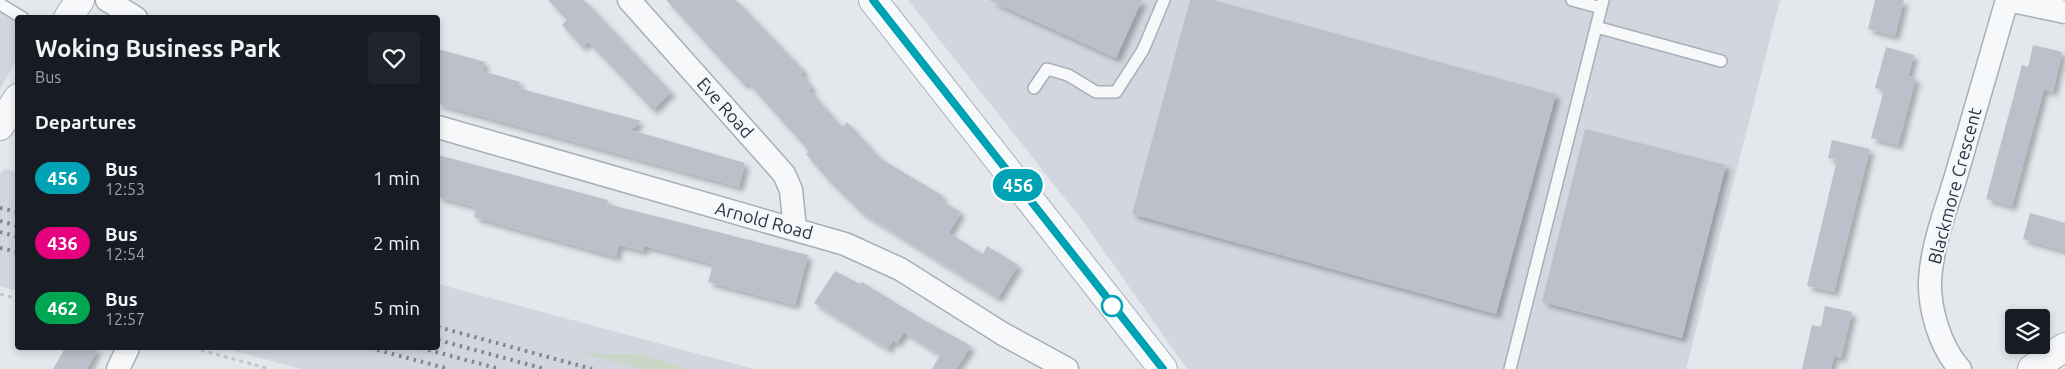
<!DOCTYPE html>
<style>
:root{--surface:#171b24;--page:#20242c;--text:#f1f3f6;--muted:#9ea1a6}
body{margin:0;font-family:Ubuntu,sans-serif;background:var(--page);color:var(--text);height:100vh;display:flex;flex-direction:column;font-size:19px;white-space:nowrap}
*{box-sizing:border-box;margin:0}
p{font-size:16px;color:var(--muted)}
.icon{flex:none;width:28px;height:28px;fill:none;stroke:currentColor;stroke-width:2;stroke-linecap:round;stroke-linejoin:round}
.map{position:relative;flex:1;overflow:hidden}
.side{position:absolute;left:15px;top:15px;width:425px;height:335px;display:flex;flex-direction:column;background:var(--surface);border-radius:5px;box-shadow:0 2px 8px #0003}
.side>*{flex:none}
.badge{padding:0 10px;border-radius:16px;font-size:18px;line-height:32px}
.buttons{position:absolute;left:2005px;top:309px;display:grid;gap:10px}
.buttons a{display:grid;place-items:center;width:45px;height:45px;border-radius:5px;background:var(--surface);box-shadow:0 2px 8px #0003;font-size:25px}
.map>.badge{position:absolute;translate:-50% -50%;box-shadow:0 0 0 2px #fff}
h2{padding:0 20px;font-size:19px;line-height:45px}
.round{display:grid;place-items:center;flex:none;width:52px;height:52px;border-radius:5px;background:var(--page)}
.overview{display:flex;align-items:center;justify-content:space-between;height:85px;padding:0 20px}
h1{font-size:24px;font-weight:600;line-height:38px}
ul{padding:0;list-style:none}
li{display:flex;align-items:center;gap:15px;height:65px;padding:0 20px}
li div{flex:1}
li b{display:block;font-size:19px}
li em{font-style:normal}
li .badge{min-width:55px;font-weight:700;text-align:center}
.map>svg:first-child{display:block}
.built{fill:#d2d6de}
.green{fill:#c9d6c5}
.building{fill:#bbc0ca;filter:url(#shadow)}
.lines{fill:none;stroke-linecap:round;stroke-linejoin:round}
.service-casing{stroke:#a9aeb7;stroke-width:14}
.minor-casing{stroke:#a9aeb7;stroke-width:25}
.tertiary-casing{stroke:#a9aeb7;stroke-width:30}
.path{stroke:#c2c5cb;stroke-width:3;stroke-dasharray:4 4;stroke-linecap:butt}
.service{stroke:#f7f8fa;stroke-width:11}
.minor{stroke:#f7f8fa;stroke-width:22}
.tertiary{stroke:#f7f8fa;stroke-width:28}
.rail{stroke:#7d8696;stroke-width:4;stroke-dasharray:2.5 5;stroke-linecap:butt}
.line-casing{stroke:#fff;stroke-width:11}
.line{stroke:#00a3b4;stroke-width:8}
.stop-dot{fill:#fff;stroke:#00a3b4;stroke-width:2.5}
.labels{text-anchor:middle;stroke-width:4.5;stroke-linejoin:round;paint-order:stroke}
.street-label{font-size:18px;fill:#2b3445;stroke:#f4f6f9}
</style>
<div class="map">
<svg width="2065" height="369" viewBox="0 0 2065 369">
<defs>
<filter id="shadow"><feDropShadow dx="4.5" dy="4.5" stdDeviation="2.5" flood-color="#0004"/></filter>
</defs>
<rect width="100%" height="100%" fill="#e4e7ec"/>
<path class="built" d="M 908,0 L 1780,0 L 1686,369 L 1187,369 L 1082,220 Z
M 0,4 L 18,18 L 17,59 L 0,89 Z
M 4,169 L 17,172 L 17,291 L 0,286 L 0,174 Z
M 438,284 L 754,369 L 301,369 L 223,348 L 438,348 Z"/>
<path class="green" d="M 581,353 L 643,355 L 689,369 L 643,369 Z"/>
<path class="building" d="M 548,0 L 584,0 L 671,92 L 653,110 L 588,42 L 582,47 L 562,25 L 567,20 Z
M 666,0 L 736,0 L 804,71 L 801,74 L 812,87 L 809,90 L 842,127 L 847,122 L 881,159 L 943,196 L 941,200 L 961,212 L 949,233 L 983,254 L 987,246 L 1018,265 L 998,298 L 861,212 L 829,181 L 806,154 L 809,151 L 767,104 L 747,82 L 744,85 Z
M 989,0 L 1142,0 L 1116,58 Z
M 1190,0 L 1213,0 L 1556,94 L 1496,314 L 1132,214 Z
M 1875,0 L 1904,0 L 1895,36 L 1868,29 Z
M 2033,45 L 2062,52 L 2053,92 L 2044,89 L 2012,206 L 1986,199 L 2022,65 L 2028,67 Z
M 1886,47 L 1914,55 L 1908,76 L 1916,78 L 1898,145 L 1871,138 L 1884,90 L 1875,88 Z
M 438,49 L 485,62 L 482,71 L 520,82 L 518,88 L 641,121 L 631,130 L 745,163 L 739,187 L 438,104 Z
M 1585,129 L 1726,165 L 1682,338 L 1542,302 Z
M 1832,140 L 1870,149 L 1834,292 L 1807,286 L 1837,160 L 1828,158 Z
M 438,155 L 608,200 L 607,204 L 808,255 L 795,305 L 708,282 L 713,264 L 679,255 L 649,247 L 644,247 L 643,251 L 619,245 L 616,257 L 474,217 L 476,207 L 438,197 Z
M 2030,213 L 2065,223 L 2065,251 L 2023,239 Z
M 835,271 L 860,284 L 862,282 L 922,319 L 971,346 L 956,369 L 932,369 L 940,355 L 904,332 L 897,343 L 893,340 L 888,349 L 814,303 Z
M 1825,306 L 1852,312 L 1841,358 L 1834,356 L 1831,369 L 1802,369 L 1812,325 L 1821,327 Z
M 65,348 L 98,348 L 87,369 L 53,369 Z"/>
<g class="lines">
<defs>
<path id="service" d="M 1572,0 L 1601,8
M 0,4 L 23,18
M 1596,27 L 1721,61
M 1034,88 L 1047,69 L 1068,75 L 1096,92 L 1116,92 L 1143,50 L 1164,0
M 1510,369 L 1603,0"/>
<path id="minor" d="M 107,0 L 136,18
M 629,0 L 784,174 L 791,190 L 795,229
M 2008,0 L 2065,12
M 438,127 L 845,244 L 900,269 L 1003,334 L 1067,369
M 118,369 L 128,348
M 1960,369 C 1940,347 1929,309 1930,280 C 1932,245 1946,209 1956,176 C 1973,117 1990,59 2007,0"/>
<path id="tertiary" d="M 873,0 L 1163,369
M 68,18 L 80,0
M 0,126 L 18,98
M 2032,369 L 2065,347"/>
</defs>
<use href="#service" class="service-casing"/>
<use href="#minor" class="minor-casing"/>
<use href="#tertiary" class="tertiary-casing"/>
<path class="path" d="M 0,294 L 18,299
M 193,348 L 270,369"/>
<use href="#service" class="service"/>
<use href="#minor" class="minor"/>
<use href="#tertiary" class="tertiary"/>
<path class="rail" d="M 0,208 L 18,212
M 0,221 L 18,226
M 0,232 L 18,237
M 0,248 L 18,252
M 438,327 L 592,369
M 438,340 L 545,369
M 370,348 L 449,369
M 421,348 L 500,369"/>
</g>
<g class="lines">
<defs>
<path id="line" d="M 873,0 L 1163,369"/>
</defs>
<use href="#line" class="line-casing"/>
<use href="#line" class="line"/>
</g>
<circle class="stop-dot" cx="1112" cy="306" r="10"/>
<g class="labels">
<g class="street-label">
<text transform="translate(725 108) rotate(48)" y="6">Eve Road</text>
<text transform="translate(1955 186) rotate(-75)" y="6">Blackmore Crescent</text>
<text transform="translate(764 221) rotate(15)" y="6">Arnold Road</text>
</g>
</g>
</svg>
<div class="buttons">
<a><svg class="icon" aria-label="layers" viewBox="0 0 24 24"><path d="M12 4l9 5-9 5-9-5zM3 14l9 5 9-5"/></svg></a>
</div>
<b class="badge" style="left:1018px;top:185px;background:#00a3b4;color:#fff">456</b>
<section class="side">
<div class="overview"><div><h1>Woking Business Park</h1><p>Bus</p></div><a class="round"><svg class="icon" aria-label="heart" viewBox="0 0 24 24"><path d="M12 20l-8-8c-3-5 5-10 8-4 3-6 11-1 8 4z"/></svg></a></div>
<h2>Departures</h2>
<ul>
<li><span class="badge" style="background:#00a3b4;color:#fff">456</span><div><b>Bus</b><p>12:53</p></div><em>1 min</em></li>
<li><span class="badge" style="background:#e6007e;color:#fff">436</span><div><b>Bus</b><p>12:54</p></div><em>2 min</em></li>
<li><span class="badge" style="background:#00a651;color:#fff">462</span><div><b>Bus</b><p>12:57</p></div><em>5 min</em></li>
</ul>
</section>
</div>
